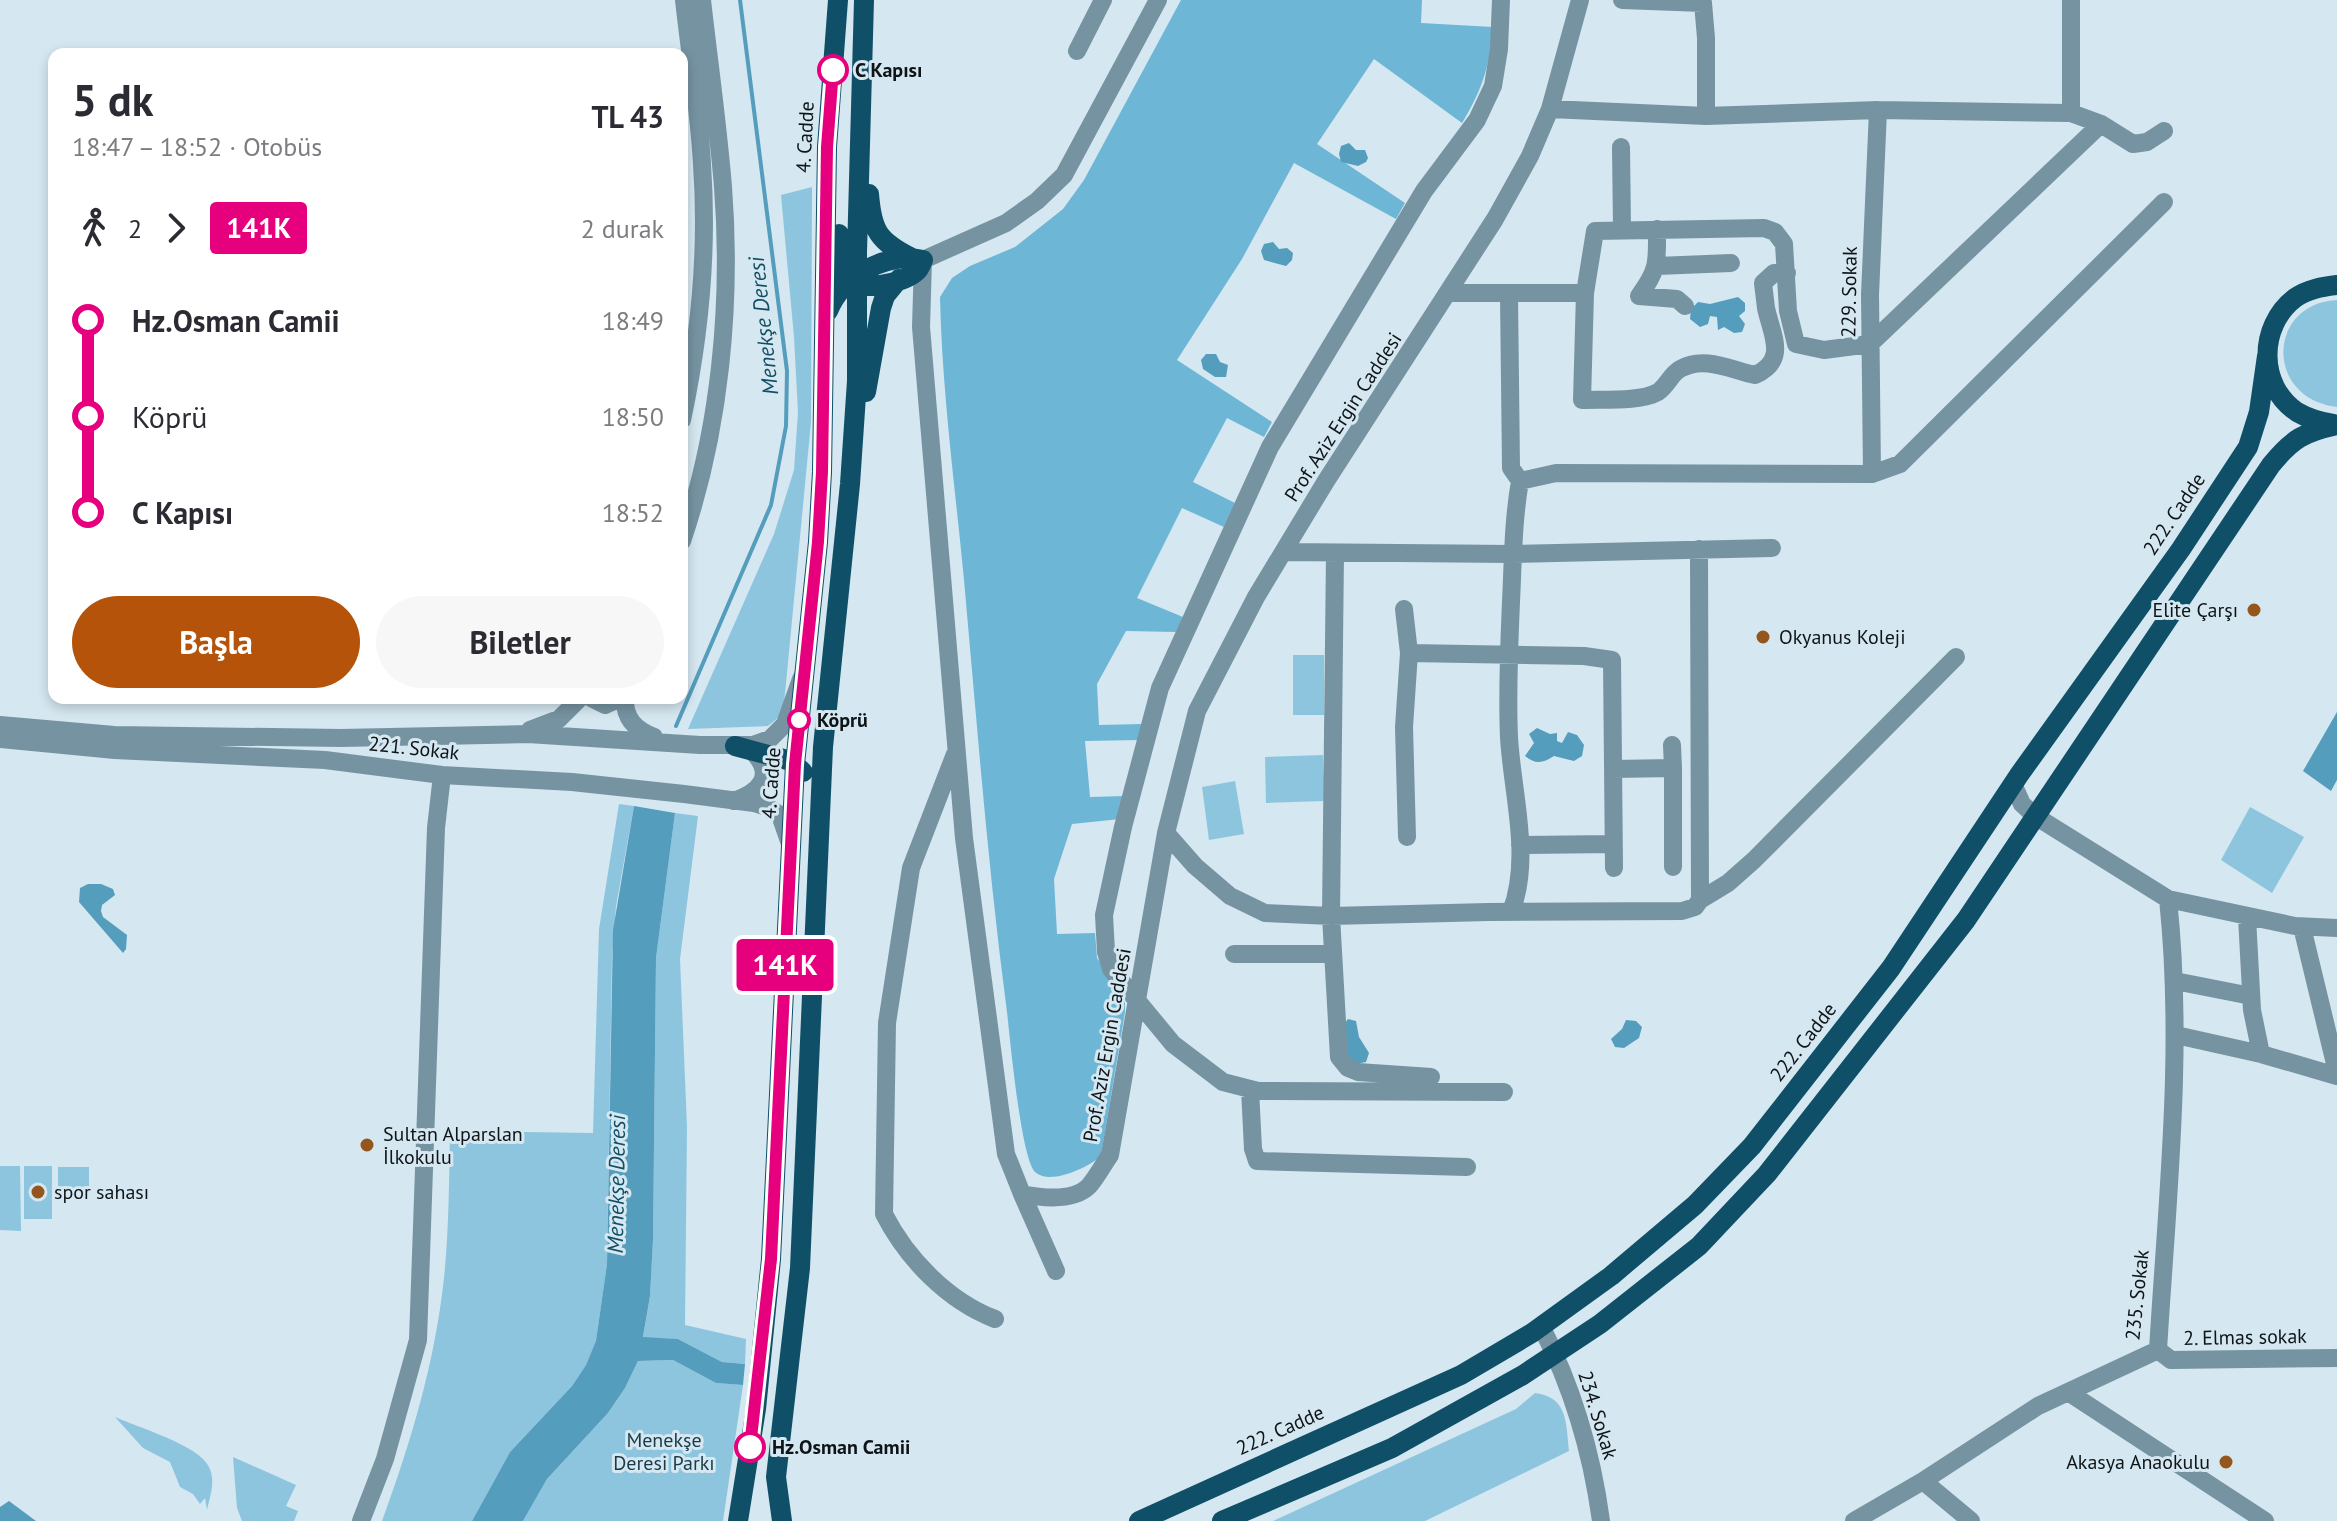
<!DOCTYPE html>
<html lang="tr">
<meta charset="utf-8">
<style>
:root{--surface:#fff;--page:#f7f7f7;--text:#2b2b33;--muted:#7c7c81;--accent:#b45309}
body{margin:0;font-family:"PT Sans",sans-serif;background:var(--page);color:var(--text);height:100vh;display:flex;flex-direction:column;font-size:30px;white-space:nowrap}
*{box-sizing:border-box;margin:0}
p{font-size:26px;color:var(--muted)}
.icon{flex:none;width:44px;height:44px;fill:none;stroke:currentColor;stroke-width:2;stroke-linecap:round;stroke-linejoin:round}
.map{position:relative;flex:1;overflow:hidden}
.side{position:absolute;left:48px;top:48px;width:640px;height:656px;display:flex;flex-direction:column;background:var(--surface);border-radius:16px;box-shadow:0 4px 12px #0003}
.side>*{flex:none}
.badge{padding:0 16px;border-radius:6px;font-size:28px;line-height:52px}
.map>.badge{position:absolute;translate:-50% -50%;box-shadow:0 0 0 4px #fff}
.legs{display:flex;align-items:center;gap:12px;height:88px;padding:0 24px;font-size:26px}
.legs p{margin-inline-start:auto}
.summary{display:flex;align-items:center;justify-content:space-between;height:136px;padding:0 24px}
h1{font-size:44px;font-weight:700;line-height:60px}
.button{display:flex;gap:16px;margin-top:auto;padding:16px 24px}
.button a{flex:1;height:92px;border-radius:48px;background:var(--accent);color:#fff;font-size:32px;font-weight:700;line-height:92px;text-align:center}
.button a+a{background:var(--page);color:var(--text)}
ul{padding:0 24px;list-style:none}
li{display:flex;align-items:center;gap:28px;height:96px;font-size:30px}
li i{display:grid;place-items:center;width:12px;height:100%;margin:0 10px;background:currentColor}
li i::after{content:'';width:20px;height:20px;margin:-10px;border:6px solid;border-radius:50%;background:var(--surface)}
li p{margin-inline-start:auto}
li:first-child i{background:linear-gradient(#0000 50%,currentColor 0)}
li:last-child i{background:linear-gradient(currentColor 50%,#0000 0)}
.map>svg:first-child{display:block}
.green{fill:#8dc5df}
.forest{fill:#6eb6d6}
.water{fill:#559dbd}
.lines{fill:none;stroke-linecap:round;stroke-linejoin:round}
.stream{stroke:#559dbd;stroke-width:4}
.minor{stroke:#7693a1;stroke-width:18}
.major{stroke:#0f5068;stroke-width:20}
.line-1-casing{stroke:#fff;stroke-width:18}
.line-1{stroke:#e6007e;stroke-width:12}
.stop-1-dot{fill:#fff;stroke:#e6007e;stroke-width:4}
.poi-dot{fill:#94561c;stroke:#d5e7f0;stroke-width:3}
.labels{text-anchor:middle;stroke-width:6;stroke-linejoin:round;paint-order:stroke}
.stop-label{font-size:20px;font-weight:bold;fill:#0e1417;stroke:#d5e7f0;text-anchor:start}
.street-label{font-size:20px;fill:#0e1417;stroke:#d5e7f0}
.poi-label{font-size:20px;fill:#0e1417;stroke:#d5e7f0;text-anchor:start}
.park-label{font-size:20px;fill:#193a48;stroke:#d5e7f0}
.water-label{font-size:22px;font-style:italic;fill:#114e64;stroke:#d5e7f0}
</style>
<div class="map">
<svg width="2337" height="1521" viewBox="0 0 2337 1521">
<rect width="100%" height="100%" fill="#d5e7f0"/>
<path class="green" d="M 812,187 L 811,422 L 784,704 L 778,718 L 768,726 L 688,729 L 774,534 L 794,470 L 798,412 L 794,337 L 781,195 Z
M 2337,300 L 2337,407 C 2265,399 2266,304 2337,300 Z
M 1293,655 L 1324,655 L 1324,715 L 1293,715 Z
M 1323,755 L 1325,801 L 1266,803 L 1265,757 Z
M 1235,781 L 1244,834 L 1209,840 L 1202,787 Z
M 619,804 L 634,806 L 616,906 L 612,956 L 607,1264 L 596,1342 L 586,1365 L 572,1386 L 510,1452 L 472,1521 L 382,1521 C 411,1442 435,1362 444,1278 C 449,1230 449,1180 450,1131 L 593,1133 L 599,929 Z
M 2250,807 L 2304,837 L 2272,893 L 2221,860 Z
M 675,813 L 698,816 L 680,959 L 687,1127 L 685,1325 L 746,1339 L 745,1364 L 722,1362 L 678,1339 L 643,1338 L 650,1296 L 653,1240 L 656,958 Z
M 0,1166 L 20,1166 L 21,1231 L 0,1230 Z
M 24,1166 L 52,1166 L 52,1219 L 24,1219 Z
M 58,1167 L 89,1167 L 89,1200 L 58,1200 Z
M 673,1360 L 716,1383 L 743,1385 L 723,1521 L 523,1521 L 547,1479 L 608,1413 L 625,1388 L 638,1361 Z
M 1535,1393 C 1568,1397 1566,1423 1569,1451 L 1425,1521 L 1273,1521 L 1516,1409 Z
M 115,1417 C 137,1427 199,1445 209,1467 C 216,1481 210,1496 207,1510 L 205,1498 L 200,1504 L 193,1494 L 180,1487 L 170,1462 L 143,1448 Z
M 233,1457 L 296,1485 L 286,1506 L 298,1511 L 294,1521 L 242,1521 L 237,1508 Z"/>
<path class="forest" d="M 1181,0 L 1422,0 L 1421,23 L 1493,27 C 1490,66 1482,90 1462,123 L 1374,59 L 1317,144 L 1405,203 L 1396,219 L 1294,163 L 1242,259 L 1177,360 L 1272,422 L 1264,437 L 1227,418 L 1193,482 L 1235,503 L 1224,527 L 1182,508 L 1137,598 L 1183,617 L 1176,632 L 1126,631 L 1097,684 L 1099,725 L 1143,724 L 1139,740 L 1085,741 L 1090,797 L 1125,796 L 1120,819 L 1072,824 L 1054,879 L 1057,934 L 1095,933 L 1097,958 L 1125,998 L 1125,1012 L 1101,1156 C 1089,1167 1050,1186 1035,1172 C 1021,1158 1010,1038 1007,1012 C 988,869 977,724 964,580 C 955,486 942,391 940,297 L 952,278 L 970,266 L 1015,247 L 1063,209 L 1084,180 Z"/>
<path class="water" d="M 1349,143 L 1356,150 L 1365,150 L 1368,158 L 1366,162 L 1358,166 L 1341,162 L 1339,154 L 1341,146 Z
M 1273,242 L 1279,249 L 1287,248 L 1293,253 L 1292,260 L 1286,266 L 1264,260 L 1261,251 L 1264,244 Z
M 1738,297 L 1745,303 L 1745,311 L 1739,316 L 1745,324 L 1742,332 L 1734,333 L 1724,327 L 1718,330 L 1717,317 L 1710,316 L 1708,324 L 1700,327 L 1690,319 L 1691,309 L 1698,302 L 1710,304 Z
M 1206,354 L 1216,354 L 1220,362 L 1228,365 L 1226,377 L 1215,377 L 1203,369 L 1201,360 Z
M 2337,712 L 2337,780 L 2331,791 L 2303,771 Z
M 1537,728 L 1550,734 L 1557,733 L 1557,741 L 1562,743 L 1568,732 L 1577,735 L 1584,745 L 1582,756 L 1574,761 L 1554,756 C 1543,763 1536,765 1525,756 L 1534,743 L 1529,734 Z
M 634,806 L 675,813 L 656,958 L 653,1240 L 650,1296 L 643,1337 L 678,1339 L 722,1362 L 745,1364 L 743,1385 L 716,1383 L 673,1360 L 638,1361 L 625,1388 L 608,1413 L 547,1479 L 523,1521 L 472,1521 L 510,1452 L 572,1386 L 586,1365 L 596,1341 L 607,1264 L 613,930 Z
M 88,884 L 101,884 L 113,889 L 115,895 L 102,905 L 101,911 L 103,917 L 127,935 L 126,949 L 123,953 L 79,902 L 80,888 Z
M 1348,1019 L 1356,1021 L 1359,1037 L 1369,1053 L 1366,1062 L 1356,1064 L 1346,1054 L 1343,1026 Z
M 1626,1020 L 1636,1021 L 1642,1027 L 1639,1038 L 1624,1048 L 1615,1047 L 1611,1039 L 1622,1029 Z
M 9,1501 L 36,1521 L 0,1521 L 0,1507 Z"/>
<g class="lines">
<path class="stream" d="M 676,726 L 771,505 L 786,426 L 787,371 L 740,0"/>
<path class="minor" d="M 1158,0 L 1064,175 L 1037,201 L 1006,223 L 923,260 L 921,327 L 964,838 L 1006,1154 L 1022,1194 C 1042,1198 1073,1202 1089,1186 C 1097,1177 1103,1165 1110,1155 L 1166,833 L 1197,711 L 1256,597 L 1326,481 L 1495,219 L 1530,156 L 1550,109 L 1580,0
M 1501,0 L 1499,49 L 1493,86 L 1477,120 L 1424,191 L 1270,447 L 1160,688 L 1123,827 L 1104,915 L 1106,952 L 1111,969 L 1173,1044 L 1223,1082 L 1258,1091 L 1504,1092
M 1622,0 L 1703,3 L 1706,38 L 1706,116
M 2071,0 L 2071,113
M 1077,51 L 1103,0
M 1550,109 L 1706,116 L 1878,110 L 2071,113 L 2101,124 L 2133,144 L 2147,142 L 2164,131
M 1621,147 L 1622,229
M 1657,229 C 1657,262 1659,269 1639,296 L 1677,299 L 1685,306
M 1657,266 L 1731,263
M 1449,293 L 1585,293 L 1582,400 C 1602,399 1641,402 1658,392 C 1667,386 1671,374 1680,369 C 1704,355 1731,370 1755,375 C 1788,360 1772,336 1766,308 C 1765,300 1764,291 1763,283 L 1774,273 L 1787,273
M 1585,293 L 1595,231 L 1764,228 L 1775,232 L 1784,244 L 1788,311 L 1796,344 L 1824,350 L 1870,344 L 2101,124
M 1509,295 L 1511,468 L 1520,481 C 1513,521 1513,561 1511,602 C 1509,647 1507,692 1509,737 C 1512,793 1532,857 1511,912
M 682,420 C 700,336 708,250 702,164 C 699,109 690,55 684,0
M 1872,474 L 1870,295 L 1878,110
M 1520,481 L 1556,473 L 1872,474 L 1900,464 L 2164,202
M 682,541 C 720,430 732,304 723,187 C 718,125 709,62 702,0
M 1284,552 L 1513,554 L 1772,548
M 1335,553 L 1331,916 L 1339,1057 L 1348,1068 L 1358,1072 L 1431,1077
M 1404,609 L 1409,653 L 1404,727 L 1407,837
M 1409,653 L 1584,656 L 1612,660 L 1614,868
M 591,698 L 605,705 L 620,698
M 625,698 C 624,719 636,730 654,737
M 0,725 L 114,735 L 341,738 L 528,734 L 700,745 L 753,745 L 770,739 L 785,724 L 801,679
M 530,730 L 559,719 L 580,698
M 0,739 L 115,750 L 325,760 L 442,775 L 572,782 L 684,794 L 754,803 L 767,807 L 780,815 L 789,841
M 1672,745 L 1673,768
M 955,754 L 911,868 L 887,1023 L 884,1214 C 907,1259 948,1301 995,1319
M 1613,769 L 1673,768 L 1673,867
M 2013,784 L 2022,804 L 2035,816 L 2168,899 L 2295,926 L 2337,928
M 734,801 C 759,792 776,776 753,752
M 1166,833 L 1195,866 L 1230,896 L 1265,913 L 1331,916 L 1488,912 L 1682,911 L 1695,907 L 1700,900 L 1699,549
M 1520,845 L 1613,844
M 1700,900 L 1728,883 L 1754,860 L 1956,657
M 2247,917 L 2252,1010 L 2261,1054
M 2302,927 L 2337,1072
M 1234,954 L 1333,954
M 2175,981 L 2251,996
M 2176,1035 L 2261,1054 L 2337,1076
M 1250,1089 L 1253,1149 L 1257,1161 L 1467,1167
M 1022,1194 L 1056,1271
M 1541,1326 C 1572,1386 1592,1454 1601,1521
M 2158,1350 L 2171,1360 L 2337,1358
M 2068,1392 L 2265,1521
M 1923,1481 L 1971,1521
M 361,1521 L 385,1459 L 418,1340 L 436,828 L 442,775
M 1854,1521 L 1923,1481 L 2038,1406 L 2158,1350 C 2167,1200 2184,1049 2168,899"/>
<path class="major" d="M 869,194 C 872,231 878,241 912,258
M 828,311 C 842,276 886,252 923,260 C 921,264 920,268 917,271 C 904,284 858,293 845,278 C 836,267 839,248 839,234
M 866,392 L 881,308 L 885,296 L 899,279
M 2333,424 C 2320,422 2309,419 2297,412 C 2258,386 2258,326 2295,298 C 2308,289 2322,287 2337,285
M 735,746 L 791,761 L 803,772
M 738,1521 L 756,1409 L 771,1259 L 795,764 L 818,542 L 822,472 L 827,147 L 838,0
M 782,1521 L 776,1477 L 800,1268 L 823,747 L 850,484 L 857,381 L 857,252 L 864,0
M 1139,1521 L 1461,1375 L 1532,1333 L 1611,1276 L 1695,1205 L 1752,1146 L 1891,968 L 2019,775 L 2181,549 L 2248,447 L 2259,412 L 2267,356
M 1222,1521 L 1392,1448 L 1523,1375 L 1600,1324 L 1699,1246 L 1767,1174 L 1966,920 L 2271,465 C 2292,439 2304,432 2337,425"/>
</g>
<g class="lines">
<defs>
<path id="line-1" d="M 750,1447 L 771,1259 L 795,764 L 818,542 L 822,472 L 827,147 L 833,70"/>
</defs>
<use href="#line-1" class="line-1-casing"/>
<use href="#line-1" class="line-1"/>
</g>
<g class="stop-1-dot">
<circle cx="833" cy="70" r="14"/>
<circle cx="799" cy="720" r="10"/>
<circle cx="750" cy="1447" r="14"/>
</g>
<g class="poi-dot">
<circle cx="2254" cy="610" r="8"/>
<circle cx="1763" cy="637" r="8"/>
<circle cx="367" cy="1145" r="8"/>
<circle cx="38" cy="1192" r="8"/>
<circle cx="2226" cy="1462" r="8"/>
</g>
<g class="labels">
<g class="stop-label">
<text x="855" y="77">C Kapısı</text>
<text x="817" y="727">Köprü</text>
<text x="772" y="1454">Hz.Osman Camii</text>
</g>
<g class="street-label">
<text transform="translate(805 137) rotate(-87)" y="7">4. Cadde</text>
<text transform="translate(1849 292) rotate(-89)" y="7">229. Sokak</text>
<text transform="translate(1343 417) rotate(-57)" y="7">Prof. Aziz Ergin Caddesi</text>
<text transform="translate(2174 514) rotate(-56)" y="7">222. Cadde</text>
<text transform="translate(414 748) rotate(6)" y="7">221. Sokak</text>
<text transform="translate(771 783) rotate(-86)" y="7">4. Cadde</text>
<text transform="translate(1803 1042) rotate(-52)" y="7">222. Cadde</text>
<text transform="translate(1107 1045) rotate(-80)" y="7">Prof. Aziz Ergin Caddesi</text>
<text transform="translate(2137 1295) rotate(-84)" y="7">235. Sokak</text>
<text transform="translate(2245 1337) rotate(-1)" y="7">2. Elmas sokak</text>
<text transform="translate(1598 1415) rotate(73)" y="7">234. Sokak</text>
<text transform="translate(1280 1430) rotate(-24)" y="7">222. Cadde</text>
</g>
<g class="poi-label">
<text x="2238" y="617" text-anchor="end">Elite Çarşı</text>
<text x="1779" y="644">Okyanus Koleji</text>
<text x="383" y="1141">Sultan Alparslan<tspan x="383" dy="23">İlkokulu</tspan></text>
<text x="54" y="1199">spor sahası</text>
<text x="2210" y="1469" text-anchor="end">Akasya Anaokulu</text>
</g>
<g class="park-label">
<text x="664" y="1447">Menekşe<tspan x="664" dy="23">Deresi Parkı</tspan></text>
</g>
<g class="water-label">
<text transform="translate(763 326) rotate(-96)" y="8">Menekşe Deresi</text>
<text transform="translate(616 1184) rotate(-89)" y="8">Menekşe Deresi</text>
</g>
</g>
</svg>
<b class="badge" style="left:785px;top:965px;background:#e6007e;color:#fff">141K</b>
<section class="side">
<div class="summary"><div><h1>5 dk</h1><p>18:47 – 18:52 · Otobüs</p></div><b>TL 43</b></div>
<div class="legs"><svg class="icon" aria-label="walk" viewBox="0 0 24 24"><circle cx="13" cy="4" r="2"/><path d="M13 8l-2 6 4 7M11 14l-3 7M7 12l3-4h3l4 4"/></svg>2<svg class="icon" aria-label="forward" viewBox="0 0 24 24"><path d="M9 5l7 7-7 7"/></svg><b class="badge" style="background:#e6007e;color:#fff">141K</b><p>2 durak</p></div>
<ul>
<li><i style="color:#e6007e"></i><b>Hz.Osman Camii</b><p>18:49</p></li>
<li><i style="color:#e6007e"></i><span>Köprü</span><p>18:50</p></li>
<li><i style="color:#e6007e"></i><b>C Kapısı</b><p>18:52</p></li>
</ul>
<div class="button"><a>Başla</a><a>Biletler</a></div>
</section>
</div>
